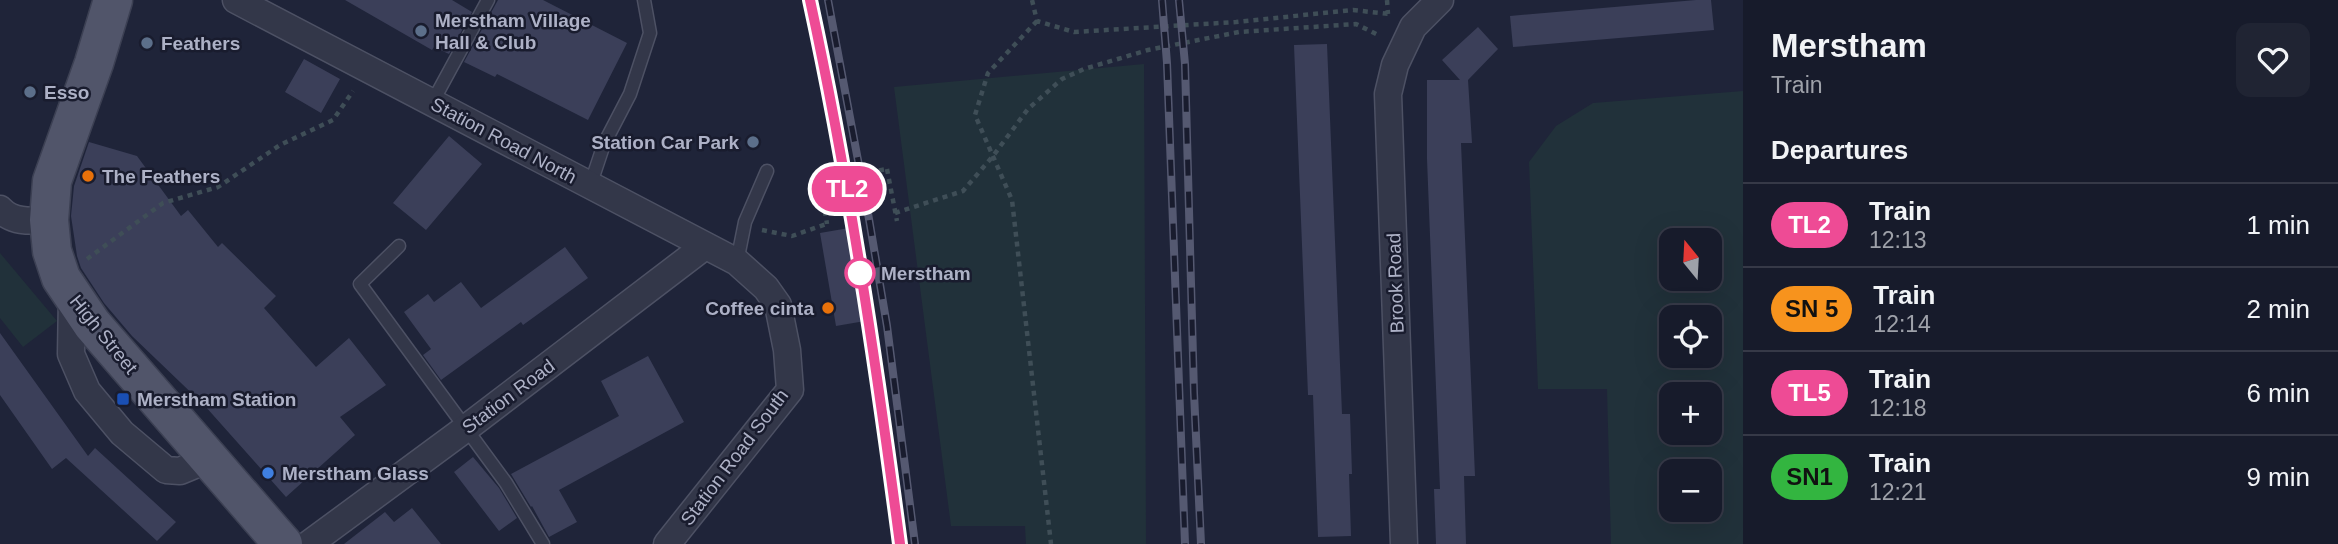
<!DOCTYPE html>
<meta charset="utf-8">
<style>
:root{--surface:#171b2b;--page:#202433;--text:#f1f3f6;--muted:#9ea1a9;--line:#363947}
body{margin:0;font-family:Arial,sans-serif;background:var(--page);color:var(--text);height:100vh;display:flex;flex-direction:column;font-size:26px;white-space:nowrap}
*{box-sizing:border-box;margin:0}
p{font-size:23px;color:var(--muted)}
.icon{flex:none;width:38px;height:38px;fill:none;stroke:currentColor;stroke-width:2;stroke-linecap:round;stroke-linejoin:round}
.map{position:relative;flex:1;overflow:hidden}
.sheet{display:flex;flex-direction:column;background:var(--surface);width:595px}
.sheet>*{flex:none}
.badge{padding:0 14px;border-radius:23px;font-size:24px;line-height:46px}
.needle{width:46px;rotate:342deg}
.tools{position:absolute;left:1659px;top:228px;display:grid;gap:14px}
.tools a{display:grid;place-items:center;width:63px;height:63px;border-radius:14px;background:var(--surface);box-shadow:0 7px 28px #0002,0 0 0 2px var(--line);font-size:35px}
.map>.badge{position:absolute;translate:-50% -50%;box-shadow:0 0 0 4px #fff}
h2{padding:0 28px;font-size:26px;line-height:63px}
.round{display:grid;place-items:center;flex:none;width:74px;height:74px;border-radius:14px;background:var(--page)}
.headline{display:flex;align-items:center;justify-content:space-between;height:119px;padding:0 28px}
h1{font-size:33px;font-weight:700;line-height:52px}
ul{padding:0;list-style:none}
li{display:flex;align-items:center;gap:21px;height:84px;padding:0 28px;border-top:2px solid var(--line)}
li div{flex:1}
li b{display:block;font-size:26px}
li em{font-style:normal}
li .badge{min-width:77px;font-weight:700;text-align:center}
main{display:flex;flex:1;min-height:0}
.map>svg:first-child{display:block}
.green{fill:#21313a;fill-rule:evenodd}
.building{fill:#3b3f59}
.lines{fill:none;stroke-linecap:round;stroke-linejoin:round}
.lane-casing{stroke:#4d5164;stroke-width:15}
.street-casing{stroke:#4d5164;stroke-width:29}
.primary-casing{stroke:#3c4053;stroke-width:41}
.path{stroke:#3f4e57;stroke-width:4.5;stroke-dasharray:5 5;stroke-linecap:butt}
.lane{stroke:#333749;stroke-width:12}
.street{stroke:#333749;stroke-width:26}
.primary{stroke:#51556a;stroke-width:38}
.rail-casing{stroke:#555971;stroke-width:8}
.rail{stroke:#191c2e;stroke-width:5;stroke-dasharray:16;stroke-linecap:butt}
.path-bridge{stroke:#3f4e57;stroke-width:4.5;stroke-dasharray:5 5;stroke-linecap:butt}
.line-casing{stroke:#fff;stroke-width:16}
.line{stroke:#ee4b95;stroke-width:10}
.service-dot{fill:#5c6f8a;stroke:#191c2e;stroke-width:2.5}
.food-dot{fill:#e8710a;stroke:#191c2e;stroke-width:2.5}
.stop-dot{fill:#fff;stroke:#ee4b95;stroke-width:3.5}
.transit-dot{fill:#1a4fb4;stroke:#191c2e;stroke-width:2.5}
.shop-dot{fill:#3f7fe0;stroke:#191c2e;stroke-width:2.5}
.labels{text-anchor:middle;stroke-width:5;stroke-linejoin:round;paint-order:stroke}
.poi-label{font-size:19px;font-weight:bold;fill:#adb1c6;stroke:#191c2e;text-anchor:start}
.street-label{font-size:19px;fill:#adb1c6;stroke:#191c2e}
.stop-label{font-size:19px;font-weight:bold;fill:#adb1c6;stroke:#191c2e;text-anchor:start}
</style>
<main>
<div class="map">
<svg width="1743" height="544" viewBox="0 0 1743 544">
<rect width="100%" height="100%" fill="#1f2439"/>
<path class="green" d="M 1144,64 L 1146,544 L 1026,544 L 1025,526 L 951,526 L 894,87 Z
M 1743,91 L 1743,544 L 1611,544 L 1607,389 L 1538,389 L 1529,162 L 1556,126 L 1593,103 ZM 1671,240 L 1710,240 L 1710,278 L 1671,278 ZM 1671,317 L 1710,317 L 1710,355 L 1671,355 ZM 1671,394 L 1710,394 L 1710,432 L 1671,432 ZM 1671,471 L 1710,471 L 1710,509 L 1671,509 Z
M 0,253 L 57,321 L 23,347 L 0,318 Z"/>
<path class="building" d="M 345,0 L 452,0 L 472,12 L 449,54 L 434,47 L 432,50 Z
M 498,0 L 543,0 L 627,43 L 588,120 L 497,74 L 495,77 L 464,62 Z
M 1696,0 L 1711,0 L 1714,30 L 1513,47 L 1510,16 Z
M 1478,27 L 1498,49 L 1468,80 L 1472,143 L 1461,143 L 1475,476 L 1464,476 L 1466,544 L 1436,544 L 1434,489 L 1440,489 L 1427,159 L 1427,80 L 1460,80 L 1442,60 Z
M 1327,44 L 1342,414 L 1350,414 L 1352,474 L 1349,474 L 1351,536 L 1318,537 L 1313,395 L 1308,395 L 1294,45 Z
M 304,59 L 340,79 L 321,113 L 285,92 Z
M 449,136 L 482,164 L 426,230 L 393,203 Z
M 89,142 L 137,156 L 181,216 L 188,210 L 218,247 L 222,243 L 276,296 L 264,308 L 316,367 L 349,338 L 386,385 L 340,417 L 355,435 L 286,497 L 205,406 L 132,336 L 104,303 L 81,268 L 77,256 L 71,216 L 74,186 Z
M 849,228 L 865,321 L 836,326 L 820,233 Z
M 565,247 L 588,278 L 523,325 L 521,322 L 441,380 L 423,355 L 431,349 L 404,312 L 428,294 L 434,302 L 461,282 L 481,308 Z
M 0,333 L 88,456 L 95,448 L 176,522 L 157,541 L 66,458 L 52,469 L 0,395 Z
M 648,356 L 684,422 L 559,490 L 577,522 L 549,537 L 532,506 L 531,507 L 511,474 L 619,416 L 601,381 Z
M 473,457 L 499,488 L 517,518 L 499,531 L 454,472 Z
M 412,508 L 441,544 L 344,544 L 385,512 L 394,522 Z"/>
<g class="lines">
<defs>
<path id="lane" d="M 432,103 L 488,0
M 590,186 L 604,144 L 630,94 L 650,33 L 644,0
M 399,246 L 360,284 L 506,483 L 543,544
M 737,262 L 745,222 L 767,171"/>
<path id="street" d="M 236,0 L 737,262 L 766,288 L 778,305 L 787,350 L 790,390 L 667,544
M 0,209 C 13,223 31,221 49,220
M 72,297 L 71,354 L 87,391 L 122,433 L 166,470 L 180,471 L 209,459
M 309,544 L 465,429 L 705,246
M 1404,544 L 1388,94 L 1395,65 L 1413,27 L 1440,0"/>
<path id="primary" d="M 113,0 L 94,63 L 52,181 L 49,220 L 52,251 L 61,278 L 92,324 L 283,544"/>
</defs>
<use href="#lane" class="lane-casing"/>
<use href="#street" class="street-casing"/>
<use href="#primary" class="primary-casing"/>
<path class="path" d="M 1032,0 L 1037,21 L 1074,32 L 1236,22 L 1353,10 L 1389,14
M 1387,0 L 1388,14
M 1037,21 L 988,73 L 975,115 L 1012,200 L 1051,544
M 887,169 L 897,221
M 820,181 L 827,224
M 895,213 L 963,191 L 993,156 L 1028,109 L 1062,79 L 1084,69 L 1148,50 L 1239,32 L 1356,24 L 1380,36
M 762,230 L 792,236 L 829,223
M 87,259 L 163,203 L 218,187 L 280,145 L 333,120 L 353,91"/>
<use href="#lane" class="lane"/>
<use href="#street" class="street"/>
<use href="#primary" class="primary"/>
<defs>
<path id="rail" d="M 810,0 C 848,180 876,362 900,544
M 828,0 L 869,219 L 887,326 L 915,544
M 1162,0 L 1167,63 L 1185,544
M 1179,0 L 1185,64 L 1194,393 L 1201,544"/>
</defs>
<use href="#rail" class="rail-casing"/>
<use href="#rail" class="rail"/>
<path class="path-bridge" d="M 820,181 L 887,169"/>
</g>
<g class="lines">
<defs>
<path id="line" d="M 810,0 C 849,180 876,362 900,544"/>
</defs>
<use href="#line" class="line-casing"/>
<use href="#line" class="line"/>
</g>
<g class="service-dot">
<circle cx="421" cy="31" r="7"/>
<circle cx="147" cy="43" r="7"/>
<circle cx="30" cy="92" r="7"/>
<circle cx="753" cy="142" r="7"/>
</g>
<g class="food-dot">
<circle cx="88" cy="176" r="7"/>
<circle cx="828" cy="308" r="7"/>
</g>
<circle class="stop-dot" cx="860" cy="273" r="14"/>
<rect class="transit-dot" x="116" y="392" width="14" height="14" rx="3.5"/>
<circle class="shop-dot" cx="268" cy="473" r="7"/>
<g class="labels">
<g class="poi-label">
<text x="435" y="27">Merstham Village<tspan x="435" dy="22">Hall &amp; Club</tspan></text>
<text x="161" y="50">Feathers</text>
<text x="44" y="99">Esso</text>
<text x="739" y="149" text-anchor="end">Station Car Park</text>
<text x="102" y="183">The Feathers</text>
<text x="814" y="315" text-anchor="end">Coffee cinta</text>
<text x="137" y="406">Merstham Station</text>
<text x="282" y="480">Merstham Glass</text>
</g>
<g class="street-label">
<text transform="translate(504 140) rotate(28)" y="7">Station Road North</text>
<text transform="translate(1395 283) rotate(-92)" y="7">Brook Road</text>
<text transform="translate(104 334) rotate(51)" y="7">High Street</text>
<text transform="translate(508 396) rotate(-37)" y="7">Station Road</text>
<text transform="translate(734 457) rotate(-53)" y="7">Station Road South</text>
</g>
<g class="stop-label">
<text x="881" y="280">Merstham</text>
</g>
</g>
</svg>
<div class="tools">
<a><svg class="needle" viewBox="-14 -14 28 28"><path d="M0-13l5 13h-10z" fill="#e53935"/><path d="M0 13l5-13h-10z" fill="#9ea1a9"/></svg></a>
<a><svg class="icon" aria-label="locate" viewBox="0 0 24 24"><circle cx="12" cy="12" r="6"/><path d="M12 2v4M12 18v4M2 12h4M18 12h4"/></svg></a>
<a>+</a>
<a>−</a>
</div>
<b class="badge" style="left:847px;top:189px;background:#ee4b95;color:#fff">TL2</b>
</div>
<section class="sheet">
<div class="headline"><div><h1>Merstham</h1><p>Train</p></div><a class="round"><svg class="icon" aria-label="heart" viewBox="0 0 24 24"><path d="M12 20l-8-8c-3-5 5-10 8-4 3-6 11-1 8 4z"/></svg></a></div>
<h2>Departures</h2>
<ul>
<li><span class="badge" style="background:#ee4b95;color:#fff">TL2</span><div><b>Train</b><p>12:13</p></div><em>1 min</em></li>
<li><span class="badge" style="background:#f7931d;color:#111">SN 5</span><div><b>Train</b><p>12:14</p></div><em>2 min</em></li>
<li><span class="badge" style="background:#ee4b95;color:#fff">TL5</span><div><b>Train</b><p>12:18</p></div><em>6 min</em></li>
<li><span class="badge" style="background:#33b540;color:#111">SN1</span><div><b>Train</b><p>12:21</p></div><em>9 min</em></li>
</ul>
</section>
</main>
